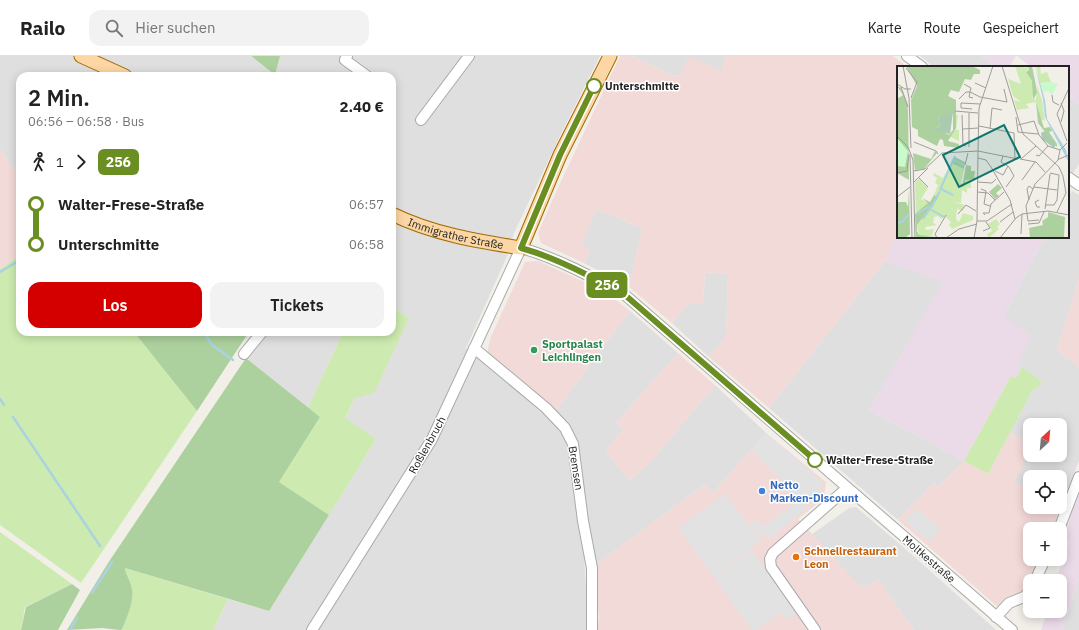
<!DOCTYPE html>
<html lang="de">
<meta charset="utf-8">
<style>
:root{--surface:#fff;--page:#f2f2f2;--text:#222;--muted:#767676;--line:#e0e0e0;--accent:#d40000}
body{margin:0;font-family:"IBM Plex Sans",sans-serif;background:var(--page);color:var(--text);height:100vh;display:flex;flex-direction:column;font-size:15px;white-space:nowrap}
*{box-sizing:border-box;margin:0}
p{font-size:13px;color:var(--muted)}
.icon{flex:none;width:22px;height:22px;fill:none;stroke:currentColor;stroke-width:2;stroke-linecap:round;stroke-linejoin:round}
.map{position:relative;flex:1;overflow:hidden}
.panel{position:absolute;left:16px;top:16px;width:380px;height:264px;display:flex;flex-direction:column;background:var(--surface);border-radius:12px;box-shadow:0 2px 10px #0003}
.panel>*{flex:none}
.badge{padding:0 8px;border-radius:6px;font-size:14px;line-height:26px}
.needle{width:26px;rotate:26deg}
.buttons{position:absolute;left:1023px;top:362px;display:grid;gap:8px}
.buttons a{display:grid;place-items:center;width:44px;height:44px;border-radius:8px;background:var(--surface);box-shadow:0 2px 10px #0003;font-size:20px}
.map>.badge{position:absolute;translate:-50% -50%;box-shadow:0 0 0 2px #fff}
.legs{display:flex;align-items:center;gap:6px;height:44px;padding:0 12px;font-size:13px}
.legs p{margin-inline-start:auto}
.summary{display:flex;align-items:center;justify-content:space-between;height:68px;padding:0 12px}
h1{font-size:22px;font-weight:600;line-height:30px}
.primary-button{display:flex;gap:8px;margin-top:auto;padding:8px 12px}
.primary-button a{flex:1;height:46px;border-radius:12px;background:var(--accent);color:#fff;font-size:16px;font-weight:600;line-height:46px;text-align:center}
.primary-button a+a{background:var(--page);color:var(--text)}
ul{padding:0 12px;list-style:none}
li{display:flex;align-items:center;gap:14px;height:40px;font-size:15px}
li i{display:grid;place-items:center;width:6px;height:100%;margin:0 5px;background:currentColor}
li i::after{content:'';width:10px;height:10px;margin:-5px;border:3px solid;border-radius:50%;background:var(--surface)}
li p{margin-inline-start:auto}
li:first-child i{background:linear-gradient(#0000 50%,currentColor 0)}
li:last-child i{background:linear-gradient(currentColor 50%,#0000 0)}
header{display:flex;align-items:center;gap:24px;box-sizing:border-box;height:56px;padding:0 20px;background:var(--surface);border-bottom:1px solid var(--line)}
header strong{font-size:19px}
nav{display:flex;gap:22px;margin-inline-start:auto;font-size:14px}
.search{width:280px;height:36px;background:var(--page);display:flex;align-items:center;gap:10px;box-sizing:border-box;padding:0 14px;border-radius:12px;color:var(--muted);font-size:15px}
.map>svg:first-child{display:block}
.residential{fill:#e0dfdf}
.commercial{fill:#f2dad9}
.industrial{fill:#ebdbe8}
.grass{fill:#cdebb0}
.forest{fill:#add19e}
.parking{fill:#e2e2e2}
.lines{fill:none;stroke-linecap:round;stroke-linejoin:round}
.stream{stroke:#aad3df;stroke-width:2.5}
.minor-casing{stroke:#a9a9a9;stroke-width:12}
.major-casing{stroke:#a06b00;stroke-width:15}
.minor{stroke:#fff;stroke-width:10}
.major{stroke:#fcd6a4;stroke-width:13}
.line-1-casing{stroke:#fff;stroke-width:9}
.line-1{stroke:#6b8e23;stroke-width:6}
.stop-1-dot{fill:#fff;stroke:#6b8e23;stroke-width:2}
.leisure-dot{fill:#2e9e5b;stroke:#fff;stroke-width:1.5}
.shop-dot{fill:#3f7fe0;stroke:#fff;stroke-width:1.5}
.food-dot{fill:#e8710a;stroke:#fff;stroke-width:1.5}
.labels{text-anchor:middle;stroke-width:3;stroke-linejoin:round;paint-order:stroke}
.stop-label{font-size:11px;font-weight:bold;fill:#222;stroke:#fff;text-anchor:start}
.street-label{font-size:11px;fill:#222;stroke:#fff}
.leisure-label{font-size:11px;font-weight:bold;fill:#27864d;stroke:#fff;text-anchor:start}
.shop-label{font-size:11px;font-weight:bold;fill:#366cbe;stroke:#fff;text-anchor:start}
.food-label{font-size:11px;font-weight:bold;fill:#c56008;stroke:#fff;text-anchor:start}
.inset-river{fill:none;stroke:#aad3df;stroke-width:2}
.inset-road{fill:none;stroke:#9f9d99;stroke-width:1}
.view{fill:#0f766e;fill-opacity:0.15;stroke:#0f766e;stroke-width:2}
.inset-edge{fill:none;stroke:#222;stroke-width:2}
</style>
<header>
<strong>Railo</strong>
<div class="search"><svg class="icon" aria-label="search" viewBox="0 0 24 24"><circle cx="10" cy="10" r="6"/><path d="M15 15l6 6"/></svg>Hier suchen</div>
<nav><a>Karte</a><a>Route</a><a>Gespeichert</a></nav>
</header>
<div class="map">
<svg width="1079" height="574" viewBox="0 0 1079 574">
<rect width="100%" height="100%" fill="#f2efe9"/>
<path class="residential" d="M 0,0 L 250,0 L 275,19 L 280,0 L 600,0 L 562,76 L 514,177 L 508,198 L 466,292 L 558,368 L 569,382 L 583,486 L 589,574 L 213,574 L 228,543 L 269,555 L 376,383 L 345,363 L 355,342 L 409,262 L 392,250 L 392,20 L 20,20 L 20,123 L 0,93 Z
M 632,0 L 726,0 L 721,16 L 680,20 L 671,19 Z
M 920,0 L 981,0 L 995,11 L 934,11 Z
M 1068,40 L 1079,49 L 1079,108 L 1073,117 L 1068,113 Z
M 1072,135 L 1079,139 L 1079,222 L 1057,295 L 1079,311 L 1079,405 L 1061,449 L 1060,421 L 1030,421 L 1030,434 L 1014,426 L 1030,394 L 1030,399 L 1060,399 L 1060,369 L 1030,369 L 1030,388 L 1010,376 L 1032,335 L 1043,327 L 1017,308 L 1004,260 L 1045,181 L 1068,181 L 1068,142 Z
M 596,153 L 642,172 L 629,231 L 584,207 L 590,193 L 581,188 Z
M 885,205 L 944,226 L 869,354 L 964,405 L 938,431 L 934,427 L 898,464 L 769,352 Z
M 705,216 L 728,218 L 726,280 L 709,301 L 672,267 L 688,248 L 703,248 Z
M 630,255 L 678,297 L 616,367 L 623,374 L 605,395 L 630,424 L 652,404 L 715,329 L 766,377 L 712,438 L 705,428 L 594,510 L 577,385 L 567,368 L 556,355 L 598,297 Z
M 267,276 L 343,276 L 308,352 L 246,302 Z
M 856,451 L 917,503 L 996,574 L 913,574 L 879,524 L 862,532 L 811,479 L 849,452 Z
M 1079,523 L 1079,574 L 1062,574 Z"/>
<path class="commercial" d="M 620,0 L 632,0 L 671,19 L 679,20 L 689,0 L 721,15 L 726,0 L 893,0 L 907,11 L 898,11 L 898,174 L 885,205 L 769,352 L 709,301 L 726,280 L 728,218 L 705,216 L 703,248 L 688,248 L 672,267 L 629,231 L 642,172 L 596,153 L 582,188 L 591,193 L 584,207 L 541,187 L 538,177 L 557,134 Z
M 0,93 L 20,123 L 20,199 L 0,213 Z
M 538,205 L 589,228 L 612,241 L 630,255 L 598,297 L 556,355 L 487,298 L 490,283 L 525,206 Z
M 1079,222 L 1079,311 L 1057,295 Z
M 678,297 L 715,329 L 652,404 L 630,424 L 605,395 L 623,374 L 616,367 Z
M 1010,376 L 1030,388 L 1030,394 L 1015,426 L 1030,434 L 1030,451 L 1060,451 L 1052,473 L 1030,473 L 1030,503 L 1040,503 L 1026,535 L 1009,541 L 998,551 L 898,464 L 934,427 L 938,431 L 964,405 L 988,418 Z
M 766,377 L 826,426 L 824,442 L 798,463 L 862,532 L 879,524 L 913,574 L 597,574 L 599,562 L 594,510 L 705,428 L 712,438 Z"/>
<path class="industrial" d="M 981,0 L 1016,0 L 1009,11 L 995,11 Z
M 1017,0 L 1079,0 L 1079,49 L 1068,40 L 1068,11 L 1031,11 Z
M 898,174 L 898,181 L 1045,181 L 1004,260 L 1032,281 L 1017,308 L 1022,311 L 1016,322 L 1011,320 L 964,405 L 869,354 L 943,226 L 885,205 Z
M 1079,435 L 1079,523 L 1062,574 L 1041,574 L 1047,555 L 1060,555 L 1060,525 L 1056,525 L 1068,488 L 1065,476 Z"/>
<path class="grass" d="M 20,199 L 20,276 L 134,276 L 197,355 L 81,527 L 0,469 L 0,213 Z
M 392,250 L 409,262 L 374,337 L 355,342 L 345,362 L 376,383 L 329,459 L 279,426 L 320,361 L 308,352 L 343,276 L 392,276 Z
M 1022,311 L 1043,327 L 1032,335 L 988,418 L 964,405 L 1011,320 L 1016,322 Z
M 0,476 L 72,528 L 25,551 L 21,574 L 0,574 Z
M 125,512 L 228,543 L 213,574 L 120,574 L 122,572 L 132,532 L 127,525 Z"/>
<path class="forest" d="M 251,0 L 280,0 L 275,19 Z
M 134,276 L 249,276 L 197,355 Z
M 246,302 L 320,361 L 279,426 L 329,459 L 269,555 L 125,512 C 126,520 131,526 132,533 C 134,546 127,561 122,573 L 120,574 L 102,572 L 67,574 L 108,507 Z
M 72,528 L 80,534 L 58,574 L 21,574 L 26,551 Z"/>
<path class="parking" d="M 766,377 L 821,425 L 823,439 L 769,483 L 766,478 L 761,481 L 750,468 L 758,464 L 764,470 L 797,445 L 779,422 L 752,394 Z
M 725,438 L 761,484 L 714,522 L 678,472 Z
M 916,452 L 941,473 L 930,486 L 905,465 Z
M 751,494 L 797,556 L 787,564 L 781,556 L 757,574 L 752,574 L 715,523 Z"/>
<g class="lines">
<path class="stream" d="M 0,216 L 20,204
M 204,276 L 212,289 L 233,304
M 0,343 L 4,349
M 13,361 L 100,490
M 92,537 L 112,506
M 70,574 L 77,562"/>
<defs>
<path id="minor" d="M 347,0 L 345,4 L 367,20
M 907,0 L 922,11
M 421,64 L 469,0
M 1068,121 L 1079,129
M 474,292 L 546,352 L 565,372 L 573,388 L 583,465 L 592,512 L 592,574
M 244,298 L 262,276
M 1059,473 L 1079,421
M 1035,525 L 1045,503
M 996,561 L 1009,547 L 1024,541 L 1030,535
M 312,574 L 432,383 L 521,192 C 557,202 592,221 625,239 L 1012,574
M 815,574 L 771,511 L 770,503 L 773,497 L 847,432"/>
<g id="major">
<path d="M 81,0 L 125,20"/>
<path id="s1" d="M 392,158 C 433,178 477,185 521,192 L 560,99 L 610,0"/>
</g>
</defs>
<use href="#minor" class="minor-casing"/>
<use href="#major" class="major-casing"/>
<use href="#minor" class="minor"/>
<use href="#major" class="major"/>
</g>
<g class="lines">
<defs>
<path id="line-1" d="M 594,30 L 560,99 L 521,192 C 557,202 592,221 625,239 L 815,404"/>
</defs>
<use href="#line-1" class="line-1-casing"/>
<use href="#line-1" class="line-1"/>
</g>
<g class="stop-1-dot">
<circle cx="594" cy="30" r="7"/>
<circle cx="815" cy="404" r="7"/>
</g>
<circle class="leisure-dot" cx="534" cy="294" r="4"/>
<circle class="shop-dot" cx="762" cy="435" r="4"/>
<circle class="food-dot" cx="796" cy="501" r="4"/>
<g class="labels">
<g class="stop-label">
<text x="605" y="34">Unterschmitte</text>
<text x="826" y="408">Walter-Frese-Straße</text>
</g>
<g class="street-label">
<text dy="4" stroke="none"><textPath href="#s1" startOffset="67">Immigrather Straße</textPath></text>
<text transform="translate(427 389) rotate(-61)" y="4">Roßlenbruch</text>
<text transform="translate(576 412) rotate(81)" y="4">Bremsen</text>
<text transform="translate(929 503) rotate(41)" y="4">Moltkestraße</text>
</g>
<g class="leisure-label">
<text x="542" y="292">Sportpalast<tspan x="542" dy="13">Leichlingen</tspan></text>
</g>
<g class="shop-label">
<text x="770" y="433">Netto<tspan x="770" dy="13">Marken-Discount</tspan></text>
</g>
<g class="food-label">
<text x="804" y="499">Schnellrestaurant<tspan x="804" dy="13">Leon</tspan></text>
</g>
</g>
<g transform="translate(897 10)">
<rect width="172" height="172" fill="#f2efe9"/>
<path d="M 118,0 L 132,2 L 129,6 L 135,15 L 137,25 L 135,32 L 137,34 L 139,33 L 140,20 L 145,34 L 148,55 L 144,53 L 139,36 L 129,38 L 132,42 L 120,44 L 117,34 L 124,36 L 116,30 L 111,13 L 124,18 ZM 139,0 L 143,0 L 144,8 L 150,6 L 154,16 L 143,17 ZM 59,49 L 61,49 L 59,64 L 62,64 L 62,75 L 54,71 L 51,73 L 59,62 ZM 54,97 L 67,103 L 63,120 L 69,118 L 68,114 L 74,113 L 74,122 L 70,122 L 70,127 L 65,124 L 64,137 L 56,136 L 68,139 L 66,145 L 60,143 L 59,153 L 62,156 L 66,147 L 76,150 L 76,154 L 55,163 L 52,159 L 54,156 L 48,150 L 44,153 L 41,150 L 37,151 L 36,157 L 40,159 L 28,161 L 29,164 L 37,163 L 35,169 L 22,169 L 20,159 L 39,134 L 37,129 L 41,119 L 38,117 L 40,112 L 36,109 L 37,107 L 46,112 ZM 22,113 L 31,122 L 24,133 L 32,137 L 19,148 L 18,116 ZM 99,153 L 103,158 L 100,161 L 102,163 L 92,172 L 90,168 L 95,165 L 91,158 Z" fill="#cdebb0"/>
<path d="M 9,0 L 75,0 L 83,4 L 83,8 L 77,8 L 74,14 L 68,13 L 62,26 L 54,24 L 51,30 L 59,34 L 59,62 L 51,75 L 62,78 L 62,82 L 47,80 L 46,74 L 43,73 L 40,80 L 21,70 L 21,64 L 15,61 L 14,34 L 20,20 ZM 56,47 L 56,64 L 52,69 L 39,62 L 43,60 L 41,51 ZM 131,0 L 135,0 L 139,20 L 140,27 L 136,34 L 135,15 L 129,6 L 132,4 ZM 0,20 L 4,22 L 10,37 L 11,45 L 12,114 L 0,107 L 0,33 L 6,29 ZM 139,36 L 147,62 L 153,61 L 155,65 L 152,66 L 160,78 L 160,81 L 141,57 ZM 38,85 L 40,87 L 27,103 L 18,104 L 16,87 L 34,93 ZM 58,91 L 68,96 L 67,103 L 54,97 ZM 69,99 L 74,100 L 74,105 L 78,105 L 77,113 L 68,114 L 69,118 L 65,121 L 63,119 L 66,117 ZM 101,118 L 105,122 L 99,127 L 102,130 L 98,133 L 92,126 ZM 12,122 L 13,168 L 8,172 L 0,172 L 0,136 L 9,136 L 11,141 ZM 37,129 L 41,132 L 20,159 L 20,165 L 22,169 L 38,170 L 19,172 L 18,148 L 31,137 L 25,132 L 33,136 ZM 151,146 L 168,151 L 167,172 L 133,172 L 132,162 L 146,159 L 145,155 L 151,151 Z" fill="#add19e" fill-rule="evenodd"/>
<path d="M 56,46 L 53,68 L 40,65 L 39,62 L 43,60 L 41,51 ZM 148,65 L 159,79 L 157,82 L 145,73 L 144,67 Z" fill="#aacbaf"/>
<path d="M 154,16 L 161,18 L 155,29 L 151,25 L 146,26 L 143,17 ZM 0,72 L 11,85 L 8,101 L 0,100 Z" fill="#c8facc"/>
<path d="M 138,0 L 148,34 L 150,53 L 169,84 L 172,97 L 148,51 L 146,33 Z" fill="#aad3df"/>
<path class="inset-river" d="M 56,94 L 67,99M 44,123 L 56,129M 43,124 L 58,90M 34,142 L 43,125M 19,148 L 33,140M 26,153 L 33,143 L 47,151M 0,157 L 5,156 L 12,148"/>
<path class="inset-road" d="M 6,0 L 12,32 L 14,82M 105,0 L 126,68 L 162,101 L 166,110 L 169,127 L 160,146M 9,2 L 20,16 L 14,32M 78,17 L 89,22M 0,18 L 8,23 L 14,23M 67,18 L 74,22 L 73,26 L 83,31 L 110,36M 4,21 L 11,41M 107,23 L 110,36M 155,29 L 156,36 L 162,39M 62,33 L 69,26 L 73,26 L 72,31 L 76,32M 164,37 L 167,45 L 164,56M 75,43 L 64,42 L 64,37 L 83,38M 58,45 L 81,47M 65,49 L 66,79 L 69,80M 119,51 L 121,66M 121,59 L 137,55 L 142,69 L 151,80 L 163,84M 82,60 L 117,67 L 118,93M 66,63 L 81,62M 93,63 L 95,42 L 105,44M 121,66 L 141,68M 0,70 L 11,81 L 16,94 L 18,172M 170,75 L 160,48 L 172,22M 17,76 L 39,85 L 41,88M 72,81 L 72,47M 13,89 L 15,172M 139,89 L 142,90 L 151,80M 106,90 L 104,96 L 112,101 L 117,110 L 109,121M 81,92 L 89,94 L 94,101 L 113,134 L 118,153M 123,93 L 139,96 L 148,106M 124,93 L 139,80M 161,94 L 163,84 L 170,77M 68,99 L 71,87M 17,105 L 28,103 L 45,87 L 81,85 L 82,42 L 96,0M 98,105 L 106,109 L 111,100M 0,107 L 10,105 L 12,88M 22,112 L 31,121M 125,114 L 138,96M 17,116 L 31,102M 80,116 L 95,117 L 99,113M 137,121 L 160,124M 84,123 L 89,125 L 87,138 L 93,140M 80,126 L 91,127 L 98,134M 0,131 L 13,121M 132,134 L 130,123 L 132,120 L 136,123M 142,134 L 138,136 L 140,141 L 143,141M 149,139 L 157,139 L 160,134 L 162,109 L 153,107M 148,143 L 153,108M 61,148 L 69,139 L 79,145M 88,149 L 86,147 L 92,147 L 94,138 L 107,126M 142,154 L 131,155 L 129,140 L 138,118 L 162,93 L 172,89M 80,155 L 90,155 L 115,138M 103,156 L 116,146M 131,158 L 142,157 L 147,146M 86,165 L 93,162 L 89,156M 124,168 L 125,148M 40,172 L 38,168 L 49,149M 49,172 L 62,163 L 80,158M 77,172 L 80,155 L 81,85 L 121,93M 103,172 L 119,152 L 125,148 L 151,145 L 172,149"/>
<path class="view" d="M 107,59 L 123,91 L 62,121 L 46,89 Z"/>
<rect width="172" height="172" class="inset-edge"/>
</g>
</svg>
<div class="buttons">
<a><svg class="needle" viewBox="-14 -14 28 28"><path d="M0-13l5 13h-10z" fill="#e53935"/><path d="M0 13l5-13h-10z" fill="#767676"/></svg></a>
<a><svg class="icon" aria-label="locate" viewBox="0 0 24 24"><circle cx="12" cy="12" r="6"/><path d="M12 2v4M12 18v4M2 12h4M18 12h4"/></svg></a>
<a>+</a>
<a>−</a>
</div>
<b class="badge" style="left:607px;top:229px;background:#6b8e23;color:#fff">256</b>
<section class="panel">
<div class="summary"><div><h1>2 Min.</h1><p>06:56 – 06:58 · Bus</p></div><b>2.40 €</b></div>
<div class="legs"><svg class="icon" aria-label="walk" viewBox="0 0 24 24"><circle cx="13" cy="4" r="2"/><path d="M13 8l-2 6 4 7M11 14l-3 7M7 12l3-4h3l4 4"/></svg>1<svg class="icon" aria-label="forward" viewBox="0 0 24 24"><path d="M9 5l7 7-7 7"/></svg><b class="badge" style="background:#6b8e23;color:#fff">256</b></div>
<ul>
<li><i style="color:#6b8e23"></i><b>Walter-Frese-Straße</b><p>06:57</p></li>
<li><i style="color:#6b8e23"></i><b>Unterschmitte</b><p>06:58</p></li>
</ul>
<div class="primary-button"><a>Los</a><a>Tickets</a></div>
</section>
</div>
